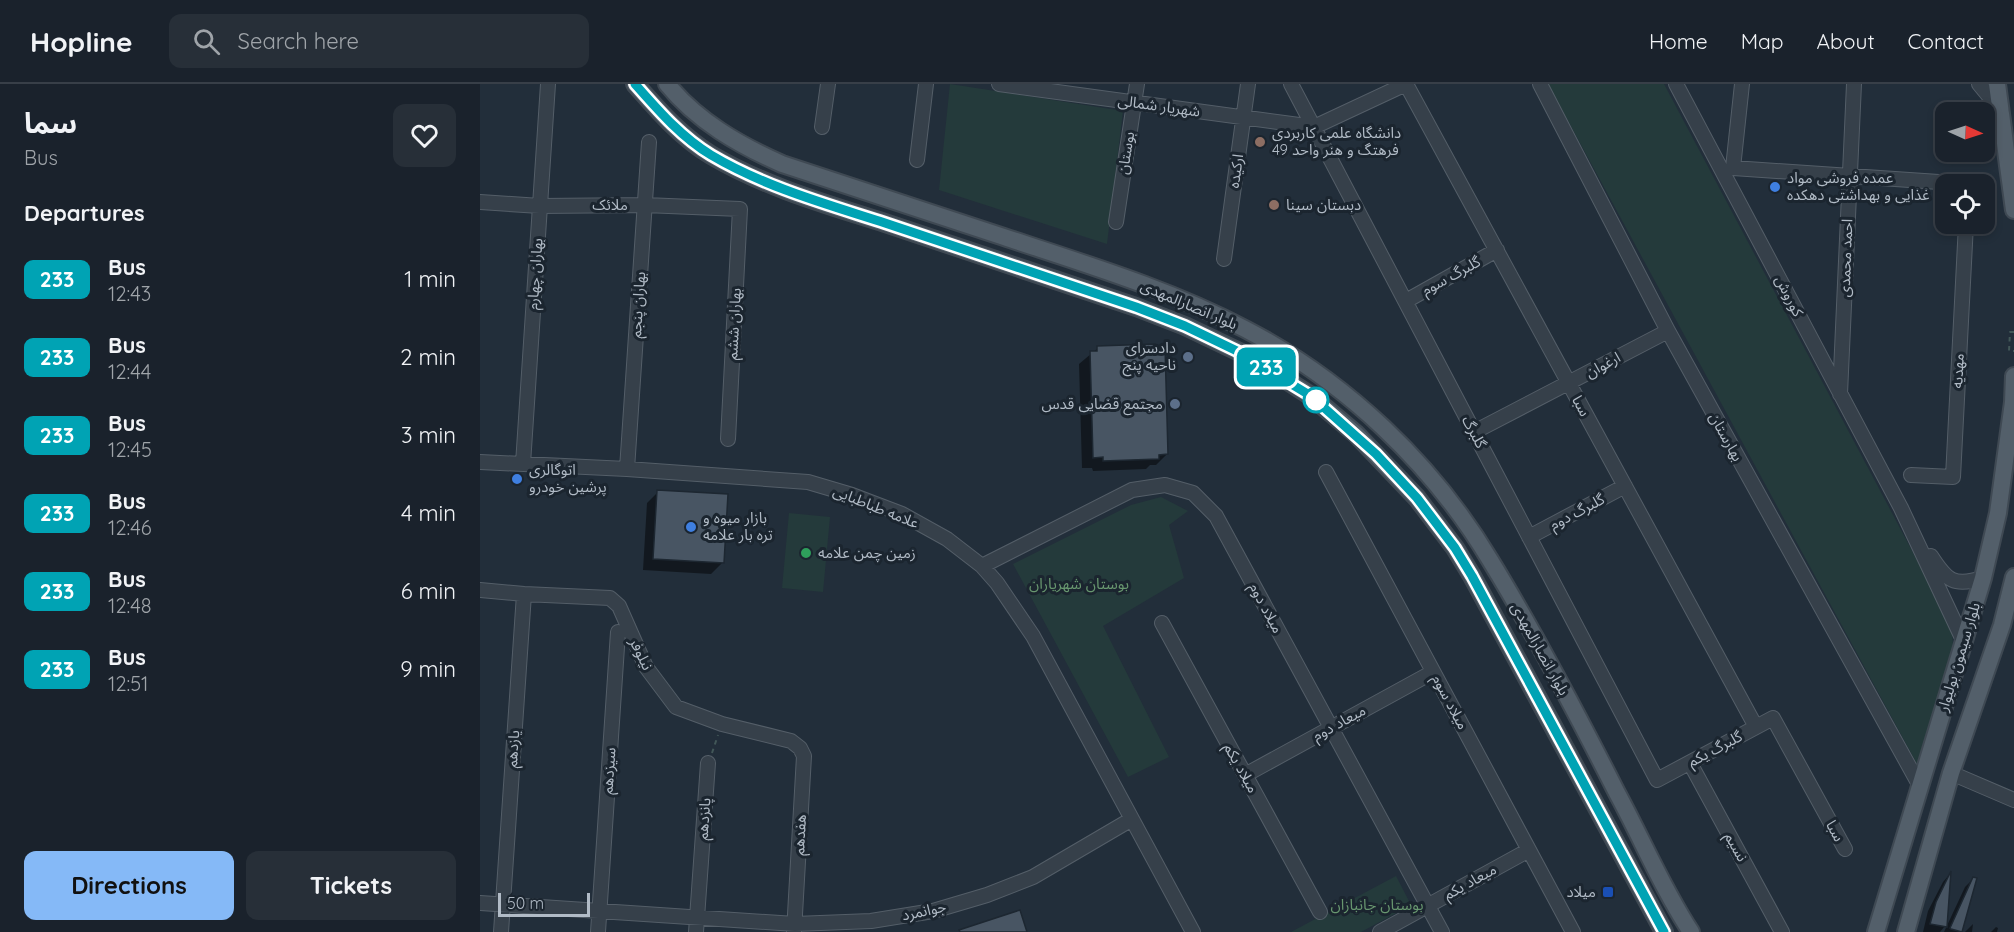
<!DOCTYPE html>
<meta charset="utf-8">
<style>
:root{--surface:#1a222c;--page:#272f38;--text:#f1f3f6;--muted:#9fa4a9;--line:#383f48;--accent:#85b9f7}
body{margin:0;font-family:Quicksand,"Noto Sans Arabic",sans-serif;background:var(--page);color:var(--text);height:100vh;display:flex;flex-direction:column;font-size:22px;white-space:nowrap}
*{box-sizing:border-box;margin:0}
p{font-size:20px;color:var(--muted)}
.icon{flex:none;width:33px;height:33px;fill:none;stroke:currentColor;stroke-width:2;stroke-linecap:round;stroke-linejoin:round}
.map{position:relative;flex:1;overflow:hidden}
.panel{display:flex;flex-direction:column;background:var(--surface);width:480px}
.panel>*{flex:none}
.badge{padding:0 12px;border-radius:9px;font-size:21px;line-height:39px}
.needle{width:39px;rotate:93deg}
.buttons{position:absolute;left:1455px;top:18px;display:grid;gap:12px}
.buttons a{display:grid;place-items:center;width:60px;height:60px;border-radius:12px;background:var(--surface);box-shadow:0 3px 9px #0003,0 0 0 2px var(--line);font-size:30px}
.scale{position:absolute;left:18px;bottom:15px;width:92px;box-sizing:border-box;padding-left:6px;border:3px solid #b1bbc6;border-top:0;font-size:16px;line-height:21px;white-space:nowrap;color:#b1bbc6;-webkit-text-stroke:4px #1b252f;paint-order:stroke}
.map>.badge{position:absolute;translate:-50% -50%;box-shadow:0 0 0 3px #fff}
h2{padding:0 24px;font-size:22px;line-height:54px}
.round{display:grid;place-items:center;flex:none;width:63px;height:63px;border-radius:12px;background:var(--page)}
.headline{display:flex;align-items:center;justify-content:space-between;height:102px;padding:0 24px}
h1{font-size:28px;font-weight:700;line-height:45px}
.primary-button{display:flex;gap:12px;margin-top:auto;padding:12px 24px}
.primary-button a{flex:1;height:69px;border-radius:12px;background:var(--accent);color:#111;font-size:24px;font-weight:700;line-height:69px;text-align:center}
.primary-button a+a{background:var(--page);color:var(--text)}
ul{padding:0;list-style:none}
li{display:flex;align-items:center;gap:18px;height:78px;padding:0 24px}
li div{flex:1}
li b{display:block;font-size:22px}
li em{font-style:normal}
li .badge{min-width:66px;font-weight:700;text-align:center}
header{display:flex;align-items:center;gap:36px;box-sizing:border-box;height:84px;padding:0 30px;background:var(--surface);border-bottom:2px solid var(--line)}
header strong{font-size:28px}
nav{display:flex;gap:33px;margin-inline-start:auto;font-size:21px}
.search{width:420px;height:54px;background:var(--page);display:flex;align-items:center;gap:15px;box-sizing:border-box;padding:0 21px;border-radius:12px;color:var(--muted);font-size:22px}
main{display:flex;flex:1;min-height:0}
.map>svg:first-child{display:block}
.green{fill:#243a3b}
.shadow{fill:#0007}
.building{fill:#485563;stroke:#1d2731;stroke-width:1.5}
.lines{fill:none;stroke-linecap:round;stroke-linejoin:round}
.minor-casing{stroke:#545e68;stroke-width:16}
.major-casing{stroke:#3f4953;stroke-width:20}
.path{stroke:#425758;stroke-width:2;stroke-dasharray:4.5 4.5;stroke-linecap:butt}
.minor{stroke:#36404a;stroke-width:14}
.major{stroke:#535f6a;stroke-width:16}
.line-casing{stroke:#fff;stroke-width:14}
.line{stroke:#00a3b4;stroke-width:9}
.education-dot{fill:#8d6e63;stroke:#1b252f;stroke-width:2}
.shop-dot{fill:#3f7fe0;stroke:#1b252f;stroke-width:2}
.service-dot{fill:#5c6f8a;stroke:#1b252f;stroke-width:2}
.stop-dot{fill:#fff;stroke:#00a3b4;stroke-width:3}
.leisure-dot{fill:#2e9e5b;stroke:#1b252f;stroke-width:2}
.transit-dot{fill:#1a4fb4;stroke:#1b252f;stroke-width:2}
.labels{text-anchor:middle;stroke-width:6;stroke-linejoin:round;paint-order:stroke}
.street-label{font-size:15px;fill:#b1bbc6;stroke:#1b252f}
.poi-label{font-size:15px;fill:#b1bbc6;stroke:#1b252f;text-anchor:start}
.park-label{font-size:15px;fill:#68976f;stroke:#1b252f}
</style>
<header>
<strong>Hopline</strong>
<div class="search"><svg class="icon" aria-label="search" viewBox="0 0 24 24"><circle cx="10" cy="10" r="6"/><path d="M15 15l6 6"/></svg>Search here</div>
<nav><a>Home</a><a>Map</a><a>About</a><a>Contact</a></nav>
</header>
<main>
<section class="panel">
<div class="headline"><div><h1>سما</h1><p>Bus</p></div><a class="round"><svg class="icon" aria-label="heart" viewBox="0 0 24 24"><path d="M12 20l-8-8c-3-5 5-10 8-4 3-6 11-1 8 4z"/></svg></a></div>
<h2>Departures</h2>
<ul>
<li><span class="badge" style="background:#00a3b4;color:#fff">233</span><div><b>Bus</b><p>12:43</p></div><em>1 min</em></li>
<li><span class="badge" style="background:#00a3b4;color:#fff">233</span><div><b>Bus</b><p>12:44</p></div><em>2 min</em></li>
<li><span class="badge" style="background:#00a3b4;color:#fff">233</span><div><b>Bus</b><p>12:45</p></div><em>3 min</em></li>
<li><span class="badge" style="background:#00a3b4;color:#fff">233</span><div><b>Bus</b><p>12:46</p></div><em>4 min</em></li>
<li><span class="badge" style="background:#00a3b4;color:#fff">233</span><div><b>Bus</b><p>12:48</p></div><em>6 min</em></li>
<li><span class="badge" style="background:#00a3b4;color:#fff">233</span><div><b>Bus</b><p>12:51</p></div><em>9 min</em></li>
</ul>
<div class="primary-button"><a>Directions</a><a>Tickets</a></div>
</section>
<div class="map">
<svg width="1534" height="848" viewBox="0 0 1534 848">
<rect width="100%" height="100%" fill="#222e3a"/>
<path class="green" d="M 470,0 L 643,27 L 627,160 L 459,106 Z
M 1068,0 L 1184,0 L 1472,542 L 1473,563 L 1437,680 Z
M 681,413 L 708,427 L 689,441 L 704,494 L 623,542 L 689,673 L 648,693 L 533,480 L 651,421 Z
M 309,429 L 350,433 L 343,508 L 302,504 Z
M 916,792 L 931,821 L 881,848 L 811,848 Z"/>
<path class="shadow" d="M 618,264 L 687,370 L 676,381 L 670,381 L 666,385 L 613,387 L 612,384 L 602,384 L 599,280 Z
M 178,408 L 243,478 L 231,490 L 163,486 L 167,419 Z
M 1469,791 L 1465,842 L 1460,848 L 1443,848 L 1448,827 L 1463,798 Z
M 1493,795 L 1495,795 L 1480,848 L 1464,848 L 1485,803 Z
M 1493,840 L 1492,848 L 1485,848 Z
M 1516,843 L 1518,844 L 1517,848 L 1511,848 Z"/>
<path class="building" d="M 675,260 L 675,264 L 685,263 L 688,370 L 679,371 L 679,375 L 623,377 L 623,373 L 613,374 L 610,267 L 617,267 L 617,262 Z
M 177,406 L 248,410 L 244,479 L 173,475 Z
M 1471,787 L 1467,843 L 1450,840 L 1456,818 Z
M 1493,793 L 1497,794 L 1482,848 L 1471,845 L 1470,844 Z
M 540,826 L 547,848 L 480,848 L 479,846 Z"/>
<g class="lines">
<defs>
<path id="minor" d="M 519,0 L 834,43 L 926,0
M 811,0 L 1177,696 L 1293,634 L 1365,765
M 926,0 L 1276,643
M 1060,0 L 1188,247 L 1440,702
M 1196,0 L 1421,424 L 1484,558
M 1262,0 L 1253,84 L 1488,100
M 1499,0 L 1522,28
M 342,43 L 348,0
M 437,76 L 446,0
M 0,118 L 60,122 L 165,121 L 260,125 L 248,355
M 636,138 L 657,0
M 744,175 L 768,0
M 926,217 L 1017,166
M 1360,310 L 1374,0
M 994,348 L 1188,247
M 0,378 L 147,385 L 328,398 L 372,411 L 422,430 L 467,455 L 502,482 L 517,499 L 553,552 L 713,848
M 43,380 L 68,0
M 147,385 L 169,58
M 846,388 L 1093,848
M 1431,391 L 1473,393 L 1486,140
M 1049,453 L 1145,402
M 1451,472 C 1467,497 1474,503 1503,494
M 502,482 L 652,406 L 685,401 L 713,409 L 736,432 L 962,848
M 0,506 L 44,510 L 130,514 L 139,522 L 166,583 L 196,623 L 242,640 L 311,657 L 320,664 L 324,672 L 314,848
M 682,539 L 840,828
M 1210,679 L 1302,848
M 1471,689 L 1534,716
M 765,691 L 953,588
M 0,819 L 315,840 L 391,837 L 453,827 L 507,811 L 553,793 L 652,735
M 21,848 L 44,510
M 118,848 L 138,548
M 216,848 L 228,679
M 900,848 L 1049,766"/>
<path id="major" d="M 155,0 C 178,26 201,53 231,71 C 285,103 346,120 405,139 C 488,167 572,195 656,223 L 705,242 L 772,274 L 831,312 L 876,350 L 937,414 L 975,464 L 992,492 L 1184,848
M 187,0 C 217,37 259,61 302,80 C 376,104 450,129 524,153 C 605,180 689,205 765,245 C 865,297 952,379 1010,476 C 1056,551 1097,630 1137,709 C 1162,755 1182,804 1211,848
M 1517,0 L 1534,126
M 1396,848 L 1503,494 L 1518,429 L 1533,318 L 1534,292
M 1426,848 L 1471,689 L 1522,541 L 1534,493"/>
</defs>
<use href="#minor" class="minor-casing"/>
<use href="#major" class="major-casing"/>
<path class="path" d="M 1534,248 L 1530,248 L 1529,267 L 1534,267
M 232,669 L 238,651"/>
<use href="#minor" class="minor"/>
<use href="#major" class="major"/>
</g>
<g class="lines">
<defs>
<path id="line" d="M 155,0 C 178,26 201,53 231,71 C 285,103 346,120 405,139 C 488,167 572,195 656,223 L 705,242 L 757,267 L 831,312 L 896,370 L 937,414 L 975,464 L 992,492 L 1184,848"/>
</defs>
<use href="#line" class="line-casing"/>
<use href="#line" class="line"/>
</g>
<g class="education-dot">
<circle cx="780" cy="58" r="6"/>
<circle cx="794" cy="121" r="6"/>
</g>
<g class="shop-dot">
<circle cx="1295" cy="103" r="6"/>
<circle cx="37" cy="395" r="6"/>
<circle cx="211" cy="443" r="6"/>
</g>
<g class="service-dot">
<circle cx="708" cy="273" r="6"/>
<circle cx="695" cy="320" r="6"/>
</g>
<circle class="stop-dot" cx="836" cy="316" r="12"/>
<circle class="leisure-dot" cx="326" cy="469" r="6"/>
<rect class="transit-dot" x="1122" y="802" width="12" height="12" rx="3"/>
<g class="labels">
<g class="street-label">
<text transform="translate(679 22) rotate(8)" y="5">شهریار شمالی</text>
<text transform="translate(646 69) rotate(-81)" y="5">بوستان</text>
<text transform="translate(756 87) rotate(-82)" y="5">ارکیده</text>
<text x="130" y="126">ملائک</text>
<text transform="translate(1366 174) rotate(-88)" y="5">احمد محمدی</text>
<text transform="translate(55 190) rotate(-86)" y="5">بهاران چهارم</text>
<text transform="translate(971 192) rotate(-29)" y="5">گلبرگ سوم</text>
<text transform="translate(1309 212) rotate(63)" y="5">کوروش</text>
<text transform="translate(158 221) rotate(-86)" y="5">بهاران پنجم</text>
<text transform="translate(709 221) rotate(23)" y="5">بلوار انصارالمهدی</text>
<text transform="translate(254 240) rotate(-87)" y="5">بهاران ششم</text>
<text transform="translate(1123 281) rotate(-28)" y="5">ارغوان</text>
<text transform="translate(1478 287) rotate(-87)" y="5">مهدیه</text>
<text transform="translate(1101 322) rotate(62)" y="5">سبا</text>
<text transform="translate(994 348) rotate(62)" y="5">گلبرگ</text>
<text transform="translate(1246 353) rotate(61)" y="5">بهارستان</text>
<text transform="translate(396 423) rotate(22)" y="5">علامه طباطبایی</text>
<text transform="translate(1097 428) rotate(-28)" y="5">گلبرگ دوم</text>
<text transform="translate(786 524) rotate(62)" y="5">میلاد دوم</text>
<text transform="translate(1060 565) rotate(61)" y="5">بلوار انصارالمهدی</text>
<text transform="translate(161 570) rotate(64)" y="5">نیلوفر</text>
<text transform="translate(1479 573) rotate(-73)" y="5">بلوار سیمون بولیوار</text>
<text transform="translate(970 618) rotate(62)" y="5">میلاد سوم</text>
<text transform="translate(859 639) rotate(-29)" y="5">میعاد دوم</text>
<text transform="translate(33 665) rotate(-86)" y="5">یازدهم</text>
<text transform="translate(1235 665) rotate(-28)" y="5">گلبرگ یکم</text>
<text transform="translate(761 684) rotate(61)" y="5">میلاد یکم</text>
<text transform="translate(129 687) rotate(-86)" y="5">سیزدهم</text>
<text transform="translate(224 735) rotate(-86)" y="5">پانزدهم</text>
<text transform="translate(1355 747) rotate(61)" y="5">سبا</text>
<text transform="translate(320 751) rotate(-87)" y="5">هفدهم</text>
<text transform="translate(1256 763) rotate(61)" y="5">نسیم</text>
<text transform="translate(990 798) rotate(-29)" y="5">میعاد یکم</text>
<text transform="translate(444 827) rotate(-12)" y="5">جوانمرد</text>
</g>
<g class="poi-label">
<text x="792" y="54">دانشگاه علمی کاربردی<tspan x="792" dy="17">فرهتگ و هنر واحد 49</tspan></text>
<text x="1307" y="99">عمده فروشی مواد<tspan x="1307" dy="17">غذایی و بهداشتی دهکده</tspan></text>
<text x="806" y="126">دبستان سینا</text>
<text x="696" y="269" text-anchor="end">دادسرای<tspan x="696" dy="17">ناحیه پنج</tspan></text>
<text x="683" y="325" text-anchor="end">مجتمع قضایی قدس</text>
<text x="49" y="391">اتوگالری<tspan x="49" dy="17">پرشین خودرو</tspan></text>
<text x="223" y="439">بازار میوه و<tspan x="223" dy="17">تره بار علامه</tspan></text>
<text x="338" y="474">زمین چمن علامه</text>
<text x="1116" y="813" text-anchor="end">میلاد</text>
</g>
<g class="park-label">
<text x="599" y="505">بوستان شهریاران</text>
<text x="897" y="826">بوستان جانبازان</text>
</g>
</g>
</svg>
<div class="buttons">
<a><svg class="needle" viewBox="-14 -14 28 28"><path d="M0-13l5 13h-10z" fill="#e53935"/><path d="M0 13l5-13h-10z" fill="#9fa4a9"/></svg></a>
<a><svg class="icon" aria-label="locate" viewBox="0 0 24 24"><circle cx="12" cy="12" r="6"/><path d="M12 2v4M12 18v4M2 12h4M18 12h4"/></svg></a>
</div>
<div class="scale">50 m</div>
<b class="badge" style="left:786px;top:283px;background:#00a3b4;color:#fff">233</b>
</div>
</main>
